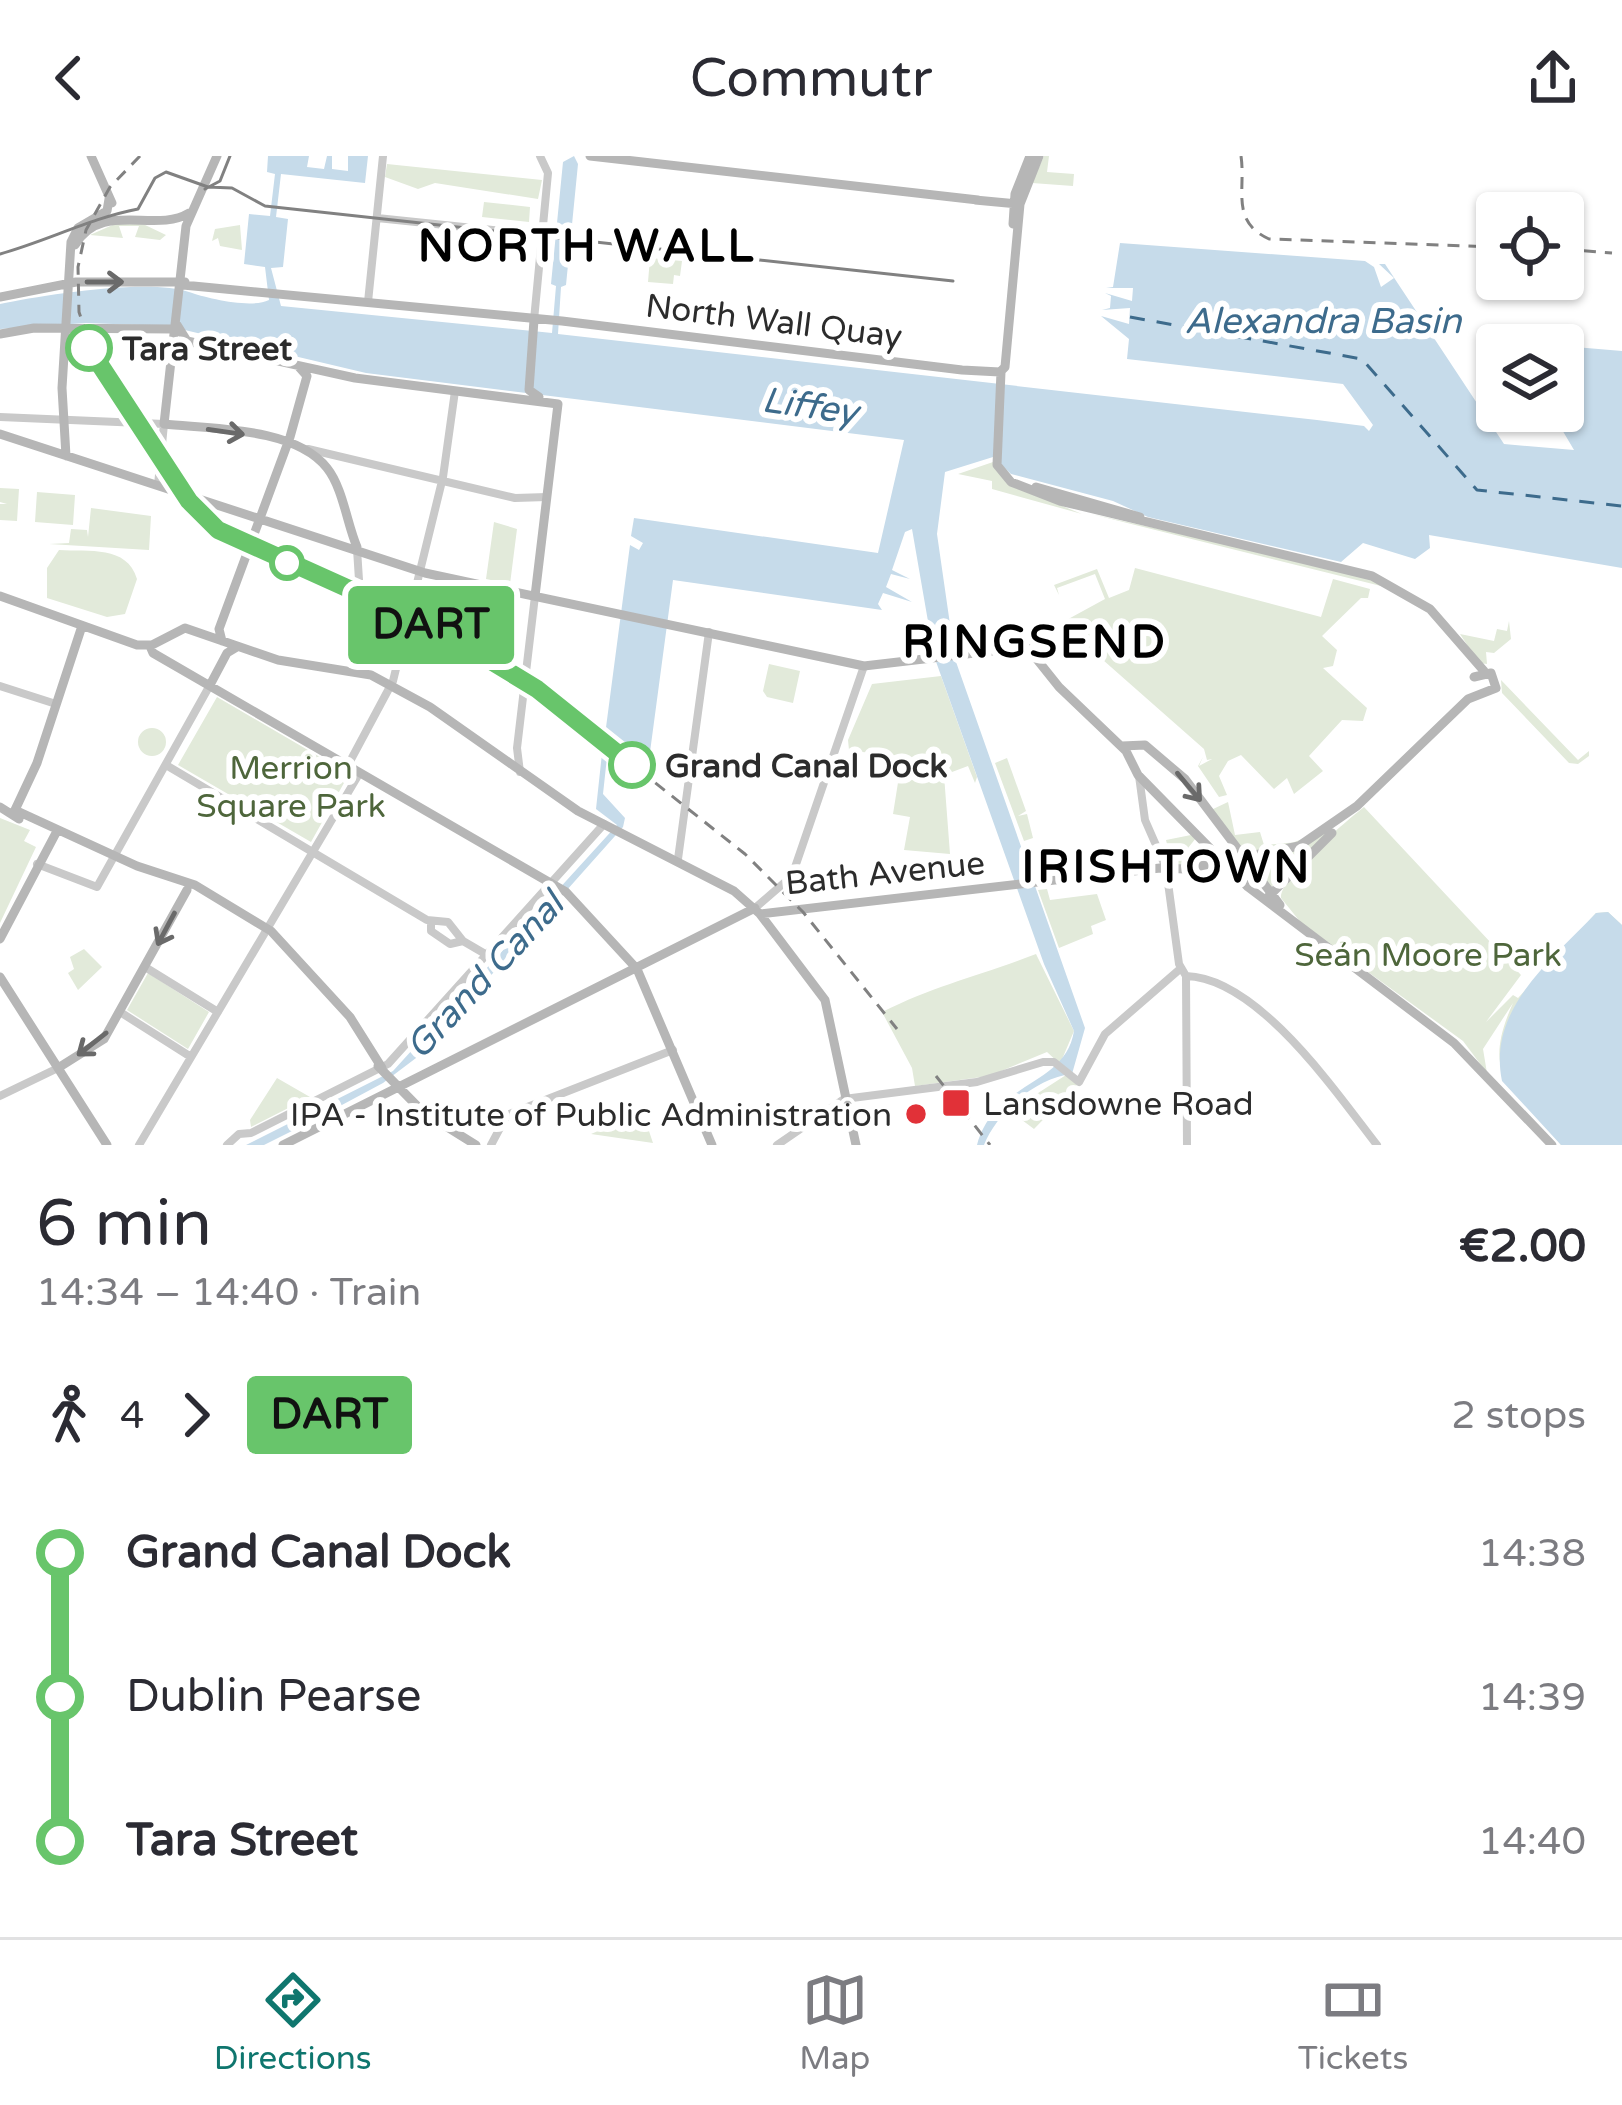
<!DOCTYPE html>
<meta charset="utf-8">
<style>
:root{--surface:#fff;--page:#f7f7f7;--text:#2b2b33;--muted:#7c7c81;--line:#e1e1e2;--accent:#0f766e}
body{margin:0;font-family:"Varela Round",sans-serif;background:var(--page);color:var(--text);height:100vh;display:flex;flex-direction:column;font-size:45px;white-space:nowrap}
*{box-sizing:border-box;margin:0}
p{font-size:39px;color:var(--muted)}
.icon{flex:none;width:66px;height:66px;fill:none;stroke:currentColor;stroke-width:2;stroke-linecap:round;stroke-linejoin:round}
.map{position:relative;height:989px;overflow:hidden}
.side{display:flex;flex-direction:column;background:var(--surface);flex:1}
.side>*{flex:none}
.badge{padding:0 24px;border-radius:9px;font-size:42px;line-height:78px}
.buttons{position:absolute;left:1476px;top:36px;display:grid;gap:24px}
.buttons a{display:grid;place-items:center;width:108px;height:108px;border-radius:12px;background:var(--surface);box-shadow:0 3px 9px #0004;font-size:60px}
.map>.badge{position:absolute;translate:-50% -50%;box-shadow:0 0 0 6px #fff}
.legs{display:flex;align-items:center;gap:18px;height:132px;padding:0 36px;font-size:39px}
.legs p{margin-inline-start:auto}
.overview{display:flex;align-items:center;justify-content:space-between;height:204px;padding:0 36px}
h1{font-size:66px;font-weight:600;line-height:90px}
ul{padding:0 36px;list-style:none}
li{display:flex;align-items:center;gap:42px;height:144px;font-size:45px}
li i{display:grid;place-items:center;width:18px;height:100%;margin:0 15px;background:currentColor}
li i::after{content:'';width:30px;height:30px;margin:-15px;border:9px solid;border-radius:50%;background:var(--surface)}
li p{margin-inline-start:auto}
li:first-child i{background:linear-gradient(#0000 50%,currentColor 0)}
li:last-child i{background:linear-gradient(currentColor 50%,#0000 0)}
header{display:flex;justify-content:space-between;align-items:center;height:156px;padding:0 36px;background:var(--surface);font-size:54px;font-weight:600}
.tabs{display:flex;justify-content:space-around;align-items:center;height:168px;border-top:3px solid var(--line);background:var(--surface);font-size:33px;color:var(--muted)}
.tabs a{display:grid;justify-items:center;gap:6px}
.tabs .on{color:var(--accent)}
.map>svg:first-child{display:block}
.green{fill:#e2eada}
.water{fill:#c6dbea}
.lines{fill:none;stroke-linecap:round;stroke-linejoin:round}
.ferry{stroke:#3d6b8c;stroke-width:3;stroke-dasharray:15 12;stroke-linecap:butt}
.tertiary{stroke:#c9c9c9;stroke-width:8}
.secondary{stroke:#b6b6b6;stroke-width:9}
.tram{stroke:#818181;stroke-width:3}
.rail{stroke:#818181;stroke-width:3;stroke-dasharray:12 9;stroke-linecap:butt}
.oneway{stroke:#6a6a6a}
.line-1-casing{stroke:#fff;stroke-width:27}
.line-1{stroke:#68c56b;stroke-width:18}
.stop-1-dot{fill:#fff;stroke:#68c56b;stroke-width:6}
.poi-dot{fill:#e13138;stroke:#fff;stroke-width:4.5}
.labels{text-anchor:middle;stroke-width:12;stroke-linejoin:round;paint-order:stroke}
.street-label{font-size:33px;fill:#2c2c2c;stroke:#fff}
.stop-label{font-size:33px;font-weight:bold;fill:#2c2c2c;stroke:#fff;text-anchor:start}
.park-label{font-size:33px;fill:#4e663b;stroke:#fff}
.poi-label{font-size:33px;fill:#2c2c2c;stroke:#fff;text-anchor:start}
.water-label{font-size:36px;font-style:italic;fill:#3d6b8c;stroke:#fff}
.district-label{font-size:45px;font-weight:bold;letter-spacing:3px;fill:#000;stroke:#fff}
</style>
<header><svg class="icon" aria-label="back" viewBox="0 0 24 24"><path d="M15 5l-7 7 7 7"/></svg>Commutr<svg class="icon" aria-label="share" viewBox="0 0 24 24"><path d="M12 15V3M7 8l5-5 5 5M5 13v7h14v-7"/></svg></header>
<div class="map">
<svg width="1622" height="989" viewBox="0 0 1622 989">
<rect width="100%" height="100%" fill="#fff"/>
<path class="green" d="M 1044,0 L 1049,0 L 1047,16 L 1074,18 L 1073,30 L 1032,27 Z
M 387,8 L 542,24 L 538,43 L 435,27 L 418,33 L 385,21 Z
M 484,46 L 530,51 L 529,66 L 482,61 Z
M 117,67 L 143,68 L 166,79 L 160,84 L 135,81 L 139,70 L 119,70 L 123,82 L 90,79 Z
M 240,69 L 242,94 L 220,90 L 218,82 L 212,85 L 215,73 Z
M 650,102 L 682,105 L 680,120 L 674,119 L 673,128 L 648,126 Z
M 993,306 L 1008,328 L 1082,358 L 992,333 L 992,325 L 958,318 Z
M 0,332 L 19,333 L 17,365 L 0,364 L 0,348 L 7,348 L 0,346 Z
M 37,336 L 75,339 L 73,369 L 35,366 Z
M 91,352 L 151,360 L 149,394 L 49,388 L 69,387 L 71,373 L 87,374 L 88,381 Z
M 1091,358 L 1362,418 L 1389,432 Z
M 494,366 L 517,373 L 510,428 L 486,423 Z
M 59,394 C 89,396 127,389 137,423 L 125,458 L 107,461 L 47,442 L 47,412 Z
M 1135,412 L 1321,461 L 1333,423 L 1370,433 L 1368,442 L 1361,442 L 1322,480 L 1337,494 L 1333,510 L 1323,512 L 1367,552 L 1363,565 L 1342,564 L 1309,600 L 1323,615 L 1294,638 L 1287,622 L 1274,633 L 1241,599 L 1228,605 L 1219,620 L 1227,639 L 1219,641 L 1198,610 L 1203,601 L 1199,610 L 1212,603 L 1207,604 L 1204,593 L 1061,467 L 1105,443 L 1095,418 L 1057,432 L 1059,439 L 1054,429 L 1097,413 L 1109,442 L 1129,434 Z
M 1509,465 L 1511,483 L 1494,497 L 1486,496 L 1487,508 L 1479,507 L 1460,478 L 1494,485 L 1497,473 L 1507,475 Z
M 769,508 L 800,515 L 793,547 L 767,541 L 763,535 Z
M 941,520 L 977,621 L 975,627 L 968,610 L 944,619 L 950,698 L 904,694 L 910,661 L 893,658 L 900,614 L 907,614 L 911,603 L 849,594 L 848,584 L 872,528 Z
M 1501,524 L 1578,604 L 1589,595 L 1589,600 L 1578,608 L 1569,607 L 1502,537 Z
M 217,541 L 349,618 L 311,686 L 178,609 Z
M138 586a14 14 0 1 1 28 0a14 14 0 1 1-28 0Z
M 1007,602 L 1026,655 L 1018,660 L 1027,658 L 1033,682 L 1024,685 L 995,607 Z
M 1228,646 L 1235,679 L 1260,676 L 1264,689 L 1298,686 L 1246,698 L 1211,654 Z
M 1364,651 L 1521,819 L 1486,866 L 1513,839 L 1518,842 L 1596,757 L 1608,756 L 1622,769 L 1622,989 L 1561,989 C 1519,934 1477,927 1513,847 L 1483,893 L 1487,917 L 1463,885 L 1302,768 L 1281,742 C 1280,721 1345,666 1364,651 Z
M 0,662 L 30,674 L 24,685 L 36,691 L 0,767 Z
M 1333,672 L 1269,733 L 1250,702 Z
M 1191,679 L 1196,682 L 1188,692 L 1192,710 L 1172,709 L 1166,684 Z
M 1047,733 L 1050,744 L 1097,738 L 1106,764 L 1091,770 L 1093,778 L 1059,792 L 1038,734 Z
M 84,793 L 102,811 L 78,834 L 68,817 L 74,813 L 70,801 Z
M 1036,798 L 1074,875 L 1060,908 L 1047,896 L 989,920 L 915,930 L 912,912 L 882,856 C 936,829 979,820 1036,798 Z
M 148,817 L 209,856 L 188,893 L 127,854 Z
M 1066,919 L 1077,929 L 1034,973 L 1010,955 Z
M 277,922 L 310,941 L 251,971 L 250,964 Z
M 636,959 L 644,960 L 653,987 L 591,978 Z"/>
<path class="water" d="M 268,0 L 309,0 L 307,11 L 324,13 L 327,0 L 332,0 L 332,13 L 348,15 L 348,0 L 368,0 L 365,27 L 281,18 L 276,61 L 288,63 L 283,111 L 271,112 L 281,150 L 552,177 L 556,130 L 551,128 L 563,6 L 574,0 L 578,8 L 566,129 L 561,131 L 558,178 L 1317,264 L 1364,270 L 1369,275 L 1373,269 L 1343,228 L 1127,203 L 1129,183 L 1101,160 L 1129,168 L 1130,152 L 1102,154 L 1110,152 L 1111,140 L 1105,137 L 1132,145 L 1133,132 L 1106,132 L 1113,131 L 1120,87 L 1365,105 L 1374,111 L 1381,131 L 1394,122 L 1379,108 L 1385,108 L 1504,288 L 1574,294 L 1551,255 L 1563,255 L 1563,190 L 1622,195 L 1622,412 L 1429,379 L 1430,392 L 1415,403 L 1363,387 L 1341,406 L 1148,361 L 1113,345 L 1011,318 L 993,301 L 945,316 L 937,378 L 955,503 L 1085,872 L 1072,918 C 1037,921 997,956 984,989 L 977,989 C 995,924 1065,931 1074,875 L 1044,808 L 934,500 L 912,373 L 905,376 L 892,414 L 910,423 L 891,418 L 886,431 L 912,446 L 883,437 L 878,448 L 882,454 L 673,424 L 648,611 L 605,579 L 630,389 L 639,394 L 643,387 L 631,380 L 634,362 L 878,397 L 904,284 L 366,217 L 168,170 L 86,167 L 0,173 L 0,148 C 42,139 150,122 189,136 C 206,142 251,153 269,144 L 265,111 L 244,108 L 249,58 L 270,60 L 275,18 L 267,16 Z
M 603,588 L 608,592 L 603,638 L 625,662 L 623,671 L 420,899 L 383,927 L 312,965 L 264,989 L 246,989 L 393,915 L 617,669 L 596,653 Z
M 1608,756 L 1622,769 L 1622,989 L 1561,989 L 1502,925 C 1487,852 1552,804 1596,757 Z"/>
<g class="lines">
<path class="ferry" d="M 1130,161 L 1362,203 L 1477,334 L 1622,350"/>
<path class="tertiary" d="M 377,62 L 542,79
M 368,146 L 383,0
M 534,164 L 548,17 L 540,0
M 0,261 L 164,268 L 158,329
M 308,293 L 515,342 L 547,341
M 357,393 L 365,517
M 0,530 L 56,548
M 166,609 L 427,764 L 448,766 L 463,785 L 487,799
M 347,611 L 393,525 L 443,321 L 455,235
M 520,616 L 517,592 L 535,440
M 1139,620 L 1145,664 L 1166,712 L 1179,808 L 1186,820 L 1187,989
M 678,703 L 709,476
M 37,708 L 97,731 L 210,529
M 755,752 L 792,720 L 864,510
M 431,766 L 431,775 L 450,788 L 463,785
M 145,811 L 218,856
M 1186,820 C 1258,822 1335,935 1377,989
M 120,856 L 191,901
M 0,940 L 58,912
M 139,989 L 359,618
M 227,989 L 239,978 L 251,977 L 388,908 L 604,668
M 491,989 L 507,959 L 673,894
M 777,989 L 844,943 L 977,926 L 1043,906 L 1054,906 L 1079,926 L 1105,878 L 1180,813"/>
<path class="secondary" d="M 91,0 L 112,47
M 217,0 L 186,70 L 164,268 C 211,273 295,271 327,312 C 343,332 347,368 357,391
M 590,0 L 978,44
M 975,44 L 1018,48
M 1013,68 L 1015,38 L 1030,0
M 75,89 C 101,44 155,78 189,57
M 183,129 L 562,165 L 962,214 L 1000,216 L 1005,211
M 0,141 L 76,126 L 185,126
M 534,164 L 529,234 L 539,241
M 177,169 L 187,185 L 355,222 L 558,248
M 0,178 L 34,172 L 173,173
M 1005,211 L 1020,48 L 1039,0
M 1001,216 L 997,309 L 1011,326 L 1060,345 L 1372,420 L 1430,453 L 1484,515
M 0,278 L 425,417 L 864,510 L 1027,491 L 1059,531 L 1126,595 L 1138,619 L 1248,731 L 1454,887 L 1552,989
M 66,300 L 62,232 L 71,86 L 78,72 L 107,55 L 109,43
M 1036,331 L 1140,361
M 0,440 L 137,489 L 152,489 L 185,472 L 278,504 L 371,519 L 430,551 L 578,655 L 734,735 L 760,758 L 825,844 L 856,989
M 535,440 L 558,248
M 222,485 L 219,473 L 290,281 L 307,220 L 299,211
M 150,490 L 153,497 L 566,736 L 637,813 L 712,989
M 210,529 L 227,497 L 237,491
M 1122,590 L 1145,589 L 1185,623 L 1280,749
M 0,651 L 19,663
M 15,654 L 137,710 L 195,729 L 271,775 L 350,861 L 382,912
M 15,654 L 37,607 L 82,470
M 1268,741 L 1332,677
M 760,758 L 1160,712 L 1185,713 L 1299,690 L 1357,650 L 1468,543 L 1496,532 L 1491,517 L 1474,521
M 0,783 L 57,675
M 0,821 L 107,989
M 378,910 L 423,956 L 476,989
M 58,912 L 104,883 L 187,734
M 283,989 L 755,752"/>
<path class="tram" d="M 205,33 L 220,25 L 230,0
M 0,98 C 47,85 91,62 138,53 L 155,22 L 166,16 L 208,31 L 232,32 L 265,50 L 953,125"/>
<path class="rail" d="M 140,0 L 110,31 L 86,74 L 78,111 L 79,156 L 98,212 L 198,356 L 236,386 L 413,459 L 537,533 L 745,698 L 803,756 L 897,873
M 1241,0 C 1246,34 1230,65 1269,83 L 1497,91
M 1563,93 L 1612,97
M 936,920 L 990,989"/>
</g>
<defs><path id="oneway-shaft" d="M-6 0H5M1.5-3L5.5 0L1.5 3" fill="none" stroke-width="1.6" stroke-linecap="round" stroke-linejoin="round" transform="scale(3)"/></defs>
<g class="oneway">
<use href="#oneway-shaft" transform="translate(105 126)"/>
<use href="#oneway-shaft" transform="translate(226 276) rotate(8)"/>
<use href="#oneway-shaft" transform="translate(1189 631) rotate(50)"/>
<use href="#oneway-shaft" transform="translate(166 773) rotate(118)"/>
<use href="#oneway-shaft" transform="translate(92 888) rotate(142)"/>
</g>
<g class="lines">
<defs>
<path id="line-1" d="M 89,192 L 189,345 L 218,374 L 440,474 L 537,533 L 632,609"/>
</defs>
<use href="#line-1" class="line-1-casing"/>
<use href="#line-1" class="line-1"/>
</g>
<g class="stop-1-dot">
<circle cx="89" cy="192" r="21"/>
<circle cx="287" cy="407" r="15"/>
<circle cx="632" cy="609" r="21"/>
</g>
<g class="poi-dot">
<rect x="941" y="932" width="30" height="30" rx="6"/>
<circle cx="916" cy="958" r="12"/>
</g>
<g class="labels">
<g class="street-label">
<text transform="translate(774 164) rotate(7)" y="12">North Wall Quay</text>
<text transform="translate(885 716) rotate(-6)" y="12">Bath Avenue</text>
</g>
<g class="stop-label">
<text x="122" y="204">Tara Street</text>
<text x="665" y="621">Grand Canal Dock</text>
</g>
<g class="park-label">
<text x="291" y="623">Merrion<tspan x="291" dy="38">Square Park</tspan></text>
<text x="1428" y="810">Seán Moore Park</text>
</g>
<g class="poi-label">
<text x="983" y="959">Lansdowne Road</text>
<text x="892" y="970" text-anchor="end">IPA - Institute of Public Administration</text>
</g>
<g class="water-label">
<text x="1323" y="177">Alexandra Basin</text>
<text transform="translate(810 249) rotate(8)" y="13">Liffey</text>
<text transform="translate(484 819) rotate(-47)" y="13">Grand Canal</text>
</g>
<g class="district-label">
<text x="587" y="105">NORTH WALL</text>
<text x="1035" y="501">RINGSEND</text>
<text x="1167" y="726">IRISHTOWN</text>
</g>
</g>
</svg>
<div class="buttons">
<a><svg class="icon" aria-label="locate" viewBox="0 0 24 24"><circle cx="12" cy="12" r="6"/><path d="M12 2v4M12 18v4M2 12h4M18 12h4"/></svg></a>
<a><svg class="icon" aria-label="layers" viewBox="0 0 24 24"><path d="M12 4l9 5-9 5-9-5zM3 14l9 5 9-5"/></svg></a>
</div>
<b class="badge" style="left:431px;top:469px;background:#68c56b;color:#111">DART</b>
</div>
<section class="side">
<div class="overview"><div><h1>6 min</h1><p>14:34 – 14:40 · Train</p></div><b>€2.00</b></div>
<div class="legs"><svg class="icon" aria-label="walk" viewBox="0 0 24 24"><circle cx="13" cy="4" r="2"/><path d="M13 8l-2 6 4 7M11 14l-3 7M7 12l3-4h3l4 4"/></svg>4<svg class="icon" aria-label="forward" viewBox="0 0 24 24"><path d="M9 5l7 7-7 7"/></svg><b class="badge" style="background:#68c56b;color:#111">DART</b><p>2 stops</p></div>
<ul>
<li><i style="color:#68c56b"></i><b>Grand Canal Dock</b><p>14:38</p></li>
<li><i style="color:#68c56b"></i><span>Dublin Pearse</span><p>14:39</p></li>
<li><i style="color:#68c56b"></i><b>Tara Street</b><p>14:40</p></li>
</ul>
</section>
<nav class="tabs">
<a class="on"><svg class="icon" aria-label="directions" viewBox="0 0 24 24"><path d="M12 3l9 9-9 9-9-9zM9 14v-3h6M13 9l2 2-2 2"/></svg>Directions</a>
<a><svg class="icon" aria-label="map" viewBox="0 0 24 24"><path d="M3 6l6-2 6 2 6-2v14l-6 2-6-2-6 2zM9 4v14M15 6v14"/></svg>Map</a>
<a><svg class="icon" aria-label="tickets" viewBox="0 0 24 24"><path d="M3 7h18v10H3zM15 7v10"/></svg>Tickets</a>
</nav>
